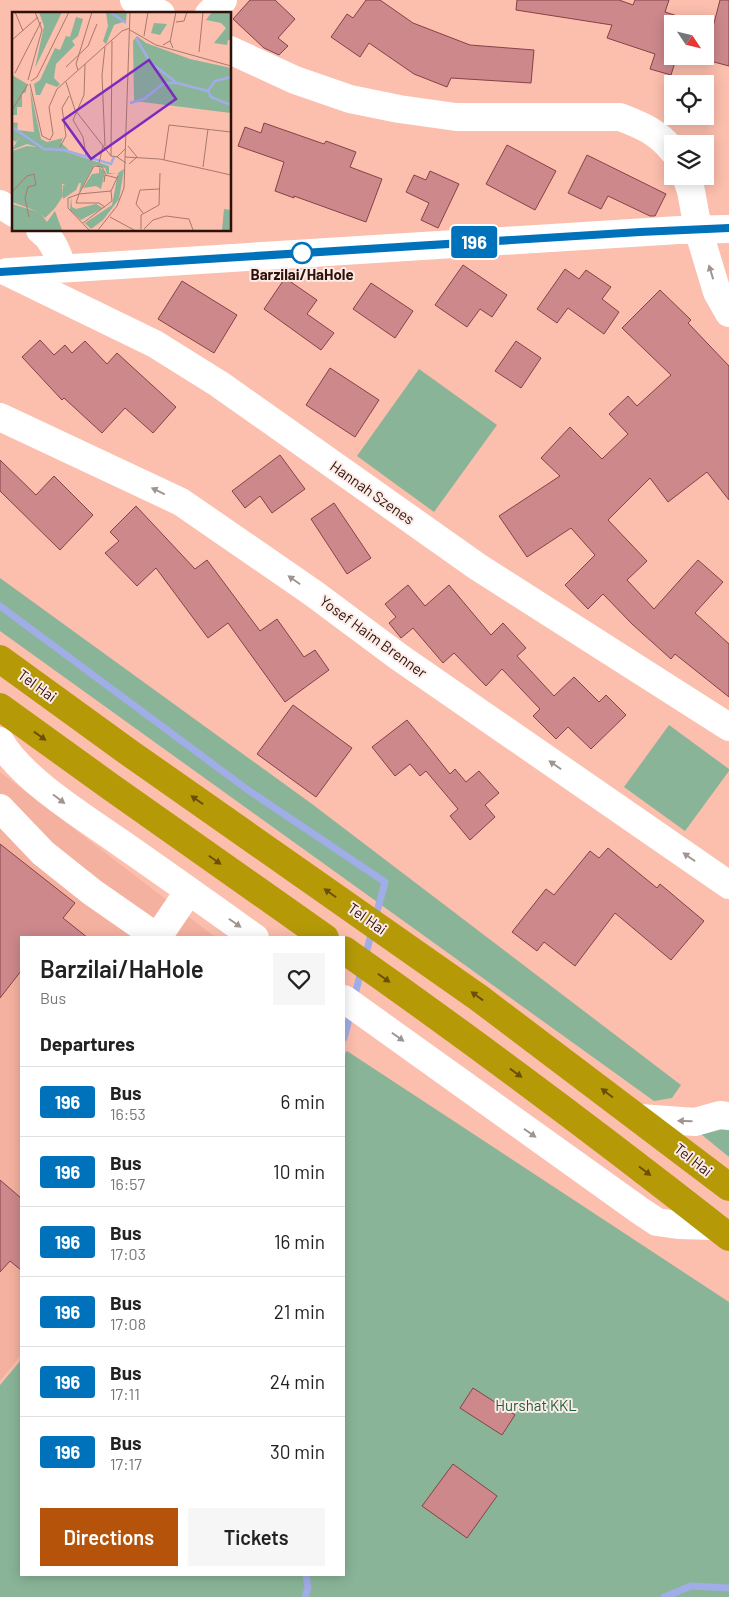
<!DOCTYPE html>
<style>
:root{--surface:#fff;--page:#f6f6f6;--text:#222;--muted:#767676;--line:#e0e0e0;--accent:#b45309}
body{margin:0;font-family:Barlow,sans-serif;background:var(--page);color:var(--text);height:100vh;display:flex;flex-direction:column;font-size:19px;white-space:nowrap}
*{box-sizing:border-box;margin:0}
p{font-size:16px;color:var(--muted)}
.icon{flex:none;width:28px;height:28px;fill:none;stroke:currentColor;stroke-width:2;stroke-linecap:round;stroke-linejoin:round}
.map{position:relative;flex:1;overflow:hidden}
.details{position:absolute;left:20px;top:936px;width:325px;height:640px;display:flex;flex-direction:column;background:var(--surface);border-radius:0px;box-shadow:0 2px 12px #0003}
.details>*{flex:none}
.badge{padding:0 10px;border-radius:4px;font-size:18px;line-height:32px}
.needle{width:32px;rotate:125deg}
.fabs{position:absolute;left:664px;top:15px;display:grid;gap:10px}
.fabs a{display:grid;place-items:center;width:50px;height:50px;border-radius:0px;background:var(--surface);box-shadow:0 2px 12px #0003;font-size:25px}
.map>.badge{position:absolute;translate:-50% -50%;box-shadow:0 0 0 2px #fff}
h2{padding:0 20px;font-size:19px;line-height:45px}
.round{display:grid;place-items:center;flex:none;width:52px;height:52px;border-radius:0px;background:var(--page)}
.head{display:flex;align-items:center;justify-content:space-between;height:85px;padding:0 20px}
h1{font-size:24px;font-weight:600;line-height:38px}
.action{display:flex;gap:10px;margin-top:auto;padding:10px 20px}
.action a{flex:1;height:58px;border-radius:0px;background:var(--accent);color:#fff;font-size:20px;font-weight:600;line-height:58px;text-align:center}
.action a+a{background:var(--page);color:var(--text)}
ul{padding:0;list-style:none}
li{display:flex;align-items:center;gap:15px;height:70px;padding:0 20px;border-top:1px solid var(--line)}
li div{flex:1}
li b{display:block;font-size:19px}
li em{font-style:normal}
li .badge{min-width:55px;font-weight:700;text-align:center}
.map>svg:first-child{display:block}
.built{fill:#f5b19f}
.green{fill:#89b498}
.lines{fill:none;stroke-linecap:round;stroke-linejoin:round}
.stream{stroke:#a1ade7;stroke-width:7}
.building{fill:#cd888c;stroke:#864147}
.minor{stroke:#fff;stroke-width:28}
.highway{stroke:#b59907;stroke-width:28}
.oneway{fill:#a09491}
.oneway2{fill:#6a4e09}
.line-casing{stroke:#fff;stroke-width:11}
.line{stroke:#0072bc;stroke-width:8}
.stop-dot{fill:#fff;stroke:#0072bc;stroke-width:2.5}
.labels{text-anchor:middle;stroke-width:4;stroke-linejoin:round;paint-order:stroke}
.stop-label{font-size:15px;font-weight:bold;fill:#2d110a;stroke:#fcebe7}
.street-label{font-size:15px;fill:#2d110a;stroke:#fcebe7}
.park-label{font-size:15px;fill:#185f3a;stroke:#fcebe7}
.inset-river{fill:none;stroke:#a1ade7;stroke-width:2.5}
.inset-road{fill:none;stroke:#a9796c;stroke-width:1}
.view{fill:#7b2cbf;fill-opacity:0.15;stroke:#7b2cbf;stroke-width:2.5}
.inset-edge{fill:none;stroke:#2d110a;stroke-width:2.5}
</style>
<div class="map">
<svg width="729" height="1597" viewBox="0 0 729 1597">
<rect width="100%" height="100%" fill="#fcbead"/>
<path class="built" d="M 0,772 L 215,937 L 21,938 L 21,1355 L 0,1381 Z"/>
<path class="green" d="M 419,369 L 497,425 L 434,512 L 357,456 Z
M 0,578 L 312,804 L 681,1085 L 672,1098 L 654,1101 L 0,631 Z
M 669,725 L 729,769 L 729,771 L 685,831 L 624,787 Z
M 347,1051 L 729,1302 L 729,1597 L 0,1597 L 0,1385 L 21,1360 L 21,1575 L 344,1575 L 344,1054 Z
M 729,1124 L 729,1157 L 696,1130 Z"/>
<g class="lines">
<path class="stream" d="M 0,606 L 248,790 L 385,882 L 375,919
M 365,958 L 372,930
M 354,999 L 361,971
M 344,1038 L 351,1012
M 305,1597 L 308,1588 L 306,1575
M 664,1597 L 691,1586 L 729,1588"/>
</g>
<path class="building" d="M 250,0 L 275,0 L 295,19 L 278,38 L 288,46 L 279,55 L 264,48 L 233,19 Z
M 366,0 L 380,0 L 413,23 L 470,45 L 534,50 L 531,83 L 451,78 L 447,87 L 414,74 L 369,43 L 360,57 L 331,37 L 347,14 L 353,18 Z
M 517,0 L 619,0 L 633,5 L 635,0 L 669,0 L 665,12 L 702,24 L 672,24 L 672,56 L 677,56 L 671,75 L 650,69 L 655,54 L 607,38 L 612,25 L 516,10 Z
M 720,0 L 729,0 L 729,66 L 692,56 L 705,56 L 705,25 L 713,27 Z
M 264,123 L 324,144 L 326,141 L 356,152 L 350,167 L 382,179 L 366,222 L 294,196 L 294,198 L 275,191 L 284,162 L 238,146 L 245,127 L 261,133 Z
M 507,145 L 556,171 L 535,210 L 486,184 Z
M 587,155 L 666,194 L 655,216 L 650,216 L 608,196 L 601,209 L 568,193 Z
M 430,171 L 459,184 L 438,228 L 421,220 L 429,203 L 406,192 L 414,175 L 426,180 Z
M 463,265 L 507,295 L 492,317 L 480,309 L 467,327 L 435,305 Z
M 565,269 L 579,279 L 586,270 L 611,287 L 602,299 L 619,312 L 604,334 L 568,308 L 557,323 L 537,309 Z
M 285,278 L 317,300 L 307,314 L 334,333 L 321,350 L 264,309 Z
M 182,281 L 237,315 L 214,353 L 158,319 Z
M 371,283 L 413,311 L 395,338 L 353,309 Z
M 660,290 L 691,320 L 688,323 L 729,366 L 729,500 L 707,472 L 668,502 L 650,478 L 608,520 L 647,561 L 627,580 L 654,609 L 698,560 L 723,582 L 695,613 L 729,644 L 729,697 L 675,654 L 671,659 L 632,624 L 603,594 L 588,609 L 565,585 L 595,555 L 571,528 L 527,557 L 499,516 L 560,476 L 541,458 L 570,427 L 602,459 L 628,434 L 609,414 L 628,396 L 637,406 L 671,375 L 622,328 Z
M 40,340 L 54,355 L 65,345 L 72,353 L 85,341 L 107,364 L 117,353 L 176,407 L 153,433 L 125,408 L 102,433 L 64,398 L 62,400 L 22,357 Z
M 516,341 L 541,358 L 521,388 L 495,371 Z
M 330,368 L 379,400 L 355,437 L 306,405 Z
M 280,455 L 305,489 L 272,513 L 260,496 L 245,508 L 232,491 Z
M 0,460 L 36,495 L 54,476 L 93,515 L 60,550 L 0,491 Z
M 334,503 L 371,558 L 347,574 L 311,519 Z
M 136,506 L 195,569 L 207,560 L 260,631 L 277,619 L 304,657 L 315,650 L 329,670 L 285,702 L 228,623 L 208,638 L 156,568 L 137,586 L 105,553 L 119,541 L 110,532 Z
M 408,585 L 425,606 L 449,585 L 491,635 L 503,623 L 526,648 L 517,656 L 554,696 L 574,677 L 599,702 L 606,695 L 626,715 L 591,749 L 568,727 L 556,739 L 533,716 L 540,709 L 502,669 L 486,686 L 454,653 L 443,663 L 413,628 L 401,638 L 389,623 L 396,617 L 385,604 Z
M 293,705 L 352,748 L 316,797 L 257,754 Z
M 407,720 L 450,774 L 455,769 L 466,782 L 479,771 L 499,793 L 485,805 L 495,817 L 470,840 L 450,816 L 458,809 L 426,771 L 420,776 L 410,764 L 395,776 L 372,747 Z
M 0,844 L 75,903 L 63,918 L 88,938 L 21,938 L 21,971 L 0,998 Z
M 608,848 L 657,888 L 660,884 L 704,921 L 671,960 L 615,913 L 575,966 L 544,942 L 537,951 L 512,932 L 546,889 L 554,895 L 590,851 L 599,858 Z
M 0,1180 L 21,1198 L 21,1270 L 10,1261 L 0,1272 Z
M 473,1388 L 515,1415 L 502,1435 L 460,1408 Z
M 453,1464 L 497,1496 L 467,1538 L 422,1506 Z"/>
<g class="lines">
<path class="minor" d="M 134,0 L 161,14
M 209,14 L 223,0
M 230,50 L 295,80 L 350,99 L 399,109 L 456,117 L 620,117 C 641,125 658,132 672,150
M 686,176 L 691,191 L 698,229 L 717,292 L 729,313
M 0,204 L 14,213
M 40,230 C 53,239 57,253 63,268
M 7,272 L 155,344 L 219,384 L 478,567 L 729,727
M 9,272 L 679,230 L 729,229
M 0,417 L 181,502 L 313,593 L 399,657 L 729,885
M 0,741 C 22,779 81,815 118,841 C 164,873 209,905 255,938
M 0,808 L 43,853 L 92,892 L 158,938
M 157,938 L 189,891
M 344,999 L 639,1210 L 657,1222 L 678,1225 L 715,1226
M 640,1118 L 695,1122 L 720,1115 L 729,1116"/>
<path class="highway" d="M 0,659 L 131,754 L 479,998 L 729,1187
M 0,707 L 108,785 L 325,938
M 344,950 C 475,1042 603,1138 729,1237"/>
</g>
<defs><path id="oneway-solid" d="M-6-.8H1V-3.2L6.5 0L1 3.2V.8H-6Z" transform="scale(1.25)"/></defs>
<g class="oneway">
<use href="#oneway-solid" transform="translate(711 272) rotate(-107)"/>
<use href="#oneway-solid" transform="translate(158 491) rotate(-154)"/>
<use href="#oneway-solid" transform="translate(294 580) rotate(-145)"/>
<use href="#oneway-solid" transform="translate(555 765) rotate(-145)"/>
<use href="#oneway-solid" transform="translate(59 799) rotate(37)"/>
<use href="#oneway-solid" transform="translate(689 857) rotate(-145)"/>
<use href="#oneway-solid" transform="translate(235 923) rotate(35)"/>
<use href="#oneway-solid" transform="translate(398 1037) rotate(35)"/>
<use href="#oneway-solid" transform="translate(685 1121) rotate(-179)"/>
<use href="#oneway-solid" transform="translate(530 1133) rotate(35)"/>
</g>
<g class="oneway2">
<use href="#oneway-solid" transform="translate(40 736) rotate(36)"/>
<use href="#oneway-solid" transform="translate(197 800) rotate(-145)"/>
<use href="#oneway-solid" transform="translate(215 860) rotate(35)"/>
<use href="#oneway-solid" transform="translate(330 893) rotate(-145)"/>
<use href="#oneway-solid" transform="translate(384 978) rotate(35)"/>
<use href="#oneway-solid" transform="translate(477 996) rotate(-144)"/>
<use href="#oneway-solid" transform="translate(516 1073) rotate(36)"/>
<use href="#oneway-solid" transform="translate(607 1093) rotate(-143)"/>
<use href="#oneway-solid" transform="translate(645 1171) rotate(37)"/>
</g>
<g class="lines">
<defs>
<path id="line" d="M 0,272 L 640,232 L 729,228"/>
</defs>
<use href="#line" class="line-casing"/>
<use href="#line" class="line"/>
</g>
<circle class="stop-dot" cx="302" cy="253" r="10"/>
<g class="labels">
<g class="stop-label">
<text x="302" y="280">Barzilai/HaHole</text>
</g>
<g class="street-label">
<text transform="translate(372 493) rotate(35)" y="5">Hannah Szenes</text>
<text transform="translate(373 637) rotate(36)" y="5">Yosef Haim Brenner</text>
<text transform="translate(37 686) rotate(36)" y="5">Tel Hai</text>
<text transform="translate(367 919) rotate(35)" y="5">Tel Hai</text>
<text transform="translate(693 1160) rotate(38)" y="5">Tel Hai</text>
</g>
<g class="park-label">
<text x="536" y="1411">Hurshat KKL</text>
</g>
</g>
<g transform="translate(12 12)">
<rect width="219" height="219" fill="#fcbead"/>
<path d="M 27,0 L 50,0 L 23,56 L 32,14 ZM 94,0 L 115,0 L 114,9 L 102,13 L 94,32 L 91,29 L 96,14 ZM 200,0 L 219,0 L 219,28 L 216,28 L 215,33 L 202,31 L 214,16 L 209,11 L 194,8 ZM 64,5 L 71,7 L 66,24 L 60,29 L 63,33 L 44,52 L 42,66 L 48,72 L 45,75 L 34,71 L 28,83 L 24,83 L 22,72 L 28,68 L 43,36 L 48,38 L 54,24 L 58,25 ZM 142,11 L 155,12 L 148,23 L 139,21 ZM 125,24 L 134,31 L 178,47 L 219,56 L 219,101 L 122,89 L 121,29 ZM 0,63 L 15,72 L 14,80 L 10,82 L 10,95 L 5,95 L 5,103 L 0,103 ZM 18,77 L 29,127 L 35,130 L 51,126 L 49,131 L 56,137 L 55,140 L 97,154 L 97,161 L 105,162 L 95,162 L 93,156 L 82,153 L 67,181 L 69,171 L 50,172 L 51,184 L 43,196 L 33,206 L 29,202 L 35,210 L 43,199 L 50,218 L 0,218 L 0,192 L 27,200 L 0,190 L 0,139 L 15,134 L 25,135 L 15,132 L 0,138 L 8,124 L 4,130 L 1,128 L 0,110 L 6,111 L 5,118 L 22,120 ZM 87,155 L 93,160 L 89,177 L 84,174 L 71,176 L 80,162 L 87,161 ZM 112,157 L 107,187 L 91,208 L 79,217 L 73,211 L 100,193 L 106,161 ZM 58,170 L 67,171 L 64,178 L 51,187 L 51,173 ZM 59,185 L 60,195 L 64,197 L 84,192 L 91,196 L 69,208 L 58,198 ZM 212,197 L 219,198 L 219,218 L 210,218 Z" fill="#89b498"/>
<path class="inset-river" d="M 98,0 L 114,11M 124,26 L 138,50 L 165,71 L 196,79M 219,65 L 203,69 L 196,79 L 199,85 L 219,93M 118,91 L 132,87 L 152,71 L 166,71M 0,115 L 32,137 L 52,138 L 99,152 L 102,145"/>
<path class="inset-road" d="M 3,0 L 11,19M 164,10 L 172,9 L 175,0M 118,18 L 144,33 L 219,54M 132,24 L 136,0M 0,28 L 26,5M 158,30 L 164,0M 151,33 L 158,29 L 161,36M 187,40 L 191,0M 73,52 L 72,83 L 61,108 L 71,125 L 74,143M 54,55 L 76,34 L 85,12M 66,58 L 64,52 L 80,0M 3,61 L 29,10M 16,68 L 30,18 L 23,0M 19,69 L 25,65 L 57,0M 54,70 L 63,98 L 99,144 L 106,145M 18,72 L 30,124 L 38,128 L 41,122 L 37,95 L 45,77 L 110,19 L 118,16M 0,98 L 16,72M 93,134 L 90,63 L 93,35M 116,134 L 125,145 L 117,152M 48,135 L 54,124 L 50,96 L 57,84M 113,137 L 105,145 L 114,151M 99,144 L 100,29M 113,145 L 148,147 L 219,163M 152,148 L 157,113 L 219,120M 87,151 L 91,134M 191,155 L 196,117M 94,163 L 90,155 L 82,154 L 67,182 L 99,179M 92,170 L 93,163 L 105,166M 0,180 L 15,164 L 22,162 L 24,173 L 16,175 L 13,186 L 17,205M 131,201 L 124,192 L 128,178 L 147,177M 98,205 L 122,218M 71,211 L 100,189 L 99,179 L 106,164M 129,217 L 129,203 L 147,193 L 148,161M 132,217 L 141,208 L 154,204 L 177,207 L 181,218M 77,218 L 56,196 L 56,186 L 67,182 L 64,191 L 87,191 L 93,195M 86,218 L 105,194 L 112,176 L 118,0"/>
<path class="view" d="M 137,48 L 164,87 L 79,147 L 51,108 Z"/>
<rect width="219" height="219" class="inset-edge"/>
</g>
</svg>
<div class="fabs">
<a><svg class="needle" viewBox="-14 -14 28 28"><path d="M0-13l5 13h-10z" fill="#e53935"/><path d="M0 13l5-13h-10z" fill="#767676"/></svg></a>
<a><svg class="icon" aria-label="locate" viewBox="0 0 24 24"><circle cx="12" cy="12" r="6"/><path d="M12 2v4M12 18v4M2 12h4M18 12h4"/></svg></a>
<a><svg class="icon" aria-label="layers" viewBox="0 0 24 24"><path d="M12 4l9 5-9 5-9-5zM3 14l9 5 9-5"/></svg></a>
</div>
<b class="badge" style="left:474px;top:242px;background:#0072bc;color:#fff">196</b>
<section class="details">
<div class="head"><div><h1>Barzilai/HaHole</h1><p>Bus</p></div><a class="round"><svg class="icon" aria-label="heart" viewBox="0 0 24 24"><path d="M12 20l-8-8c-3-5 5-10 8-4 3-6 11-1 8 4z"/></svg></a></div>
<h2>Departures</h2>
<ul>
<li><span class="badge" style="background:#0072bc;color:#fff">196</span><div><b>Bus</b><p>16:53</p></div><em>6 min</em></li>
<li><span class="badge" style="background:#0072bc;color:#fff">196</span><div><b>Bus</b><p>16:57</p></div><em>10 min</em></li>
<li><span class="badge" style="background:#0072bc;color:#fff">196</span><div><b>Bus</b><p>17:03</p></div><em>16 min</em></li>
<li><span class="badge" style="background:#0072bc;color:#fff">196</span><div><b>Bus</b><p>17:08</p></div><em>21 min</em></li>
<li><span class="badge" style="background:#0072bc;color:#fff">196</span><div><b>Bus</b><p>17:11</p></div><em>24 min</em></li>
<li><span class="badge" style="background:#0072bc;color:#fff">196</span><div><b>Bus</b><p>17:17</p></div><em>30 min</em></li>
</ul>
<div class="action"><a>Directions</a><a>Tickets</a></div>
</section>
</div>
